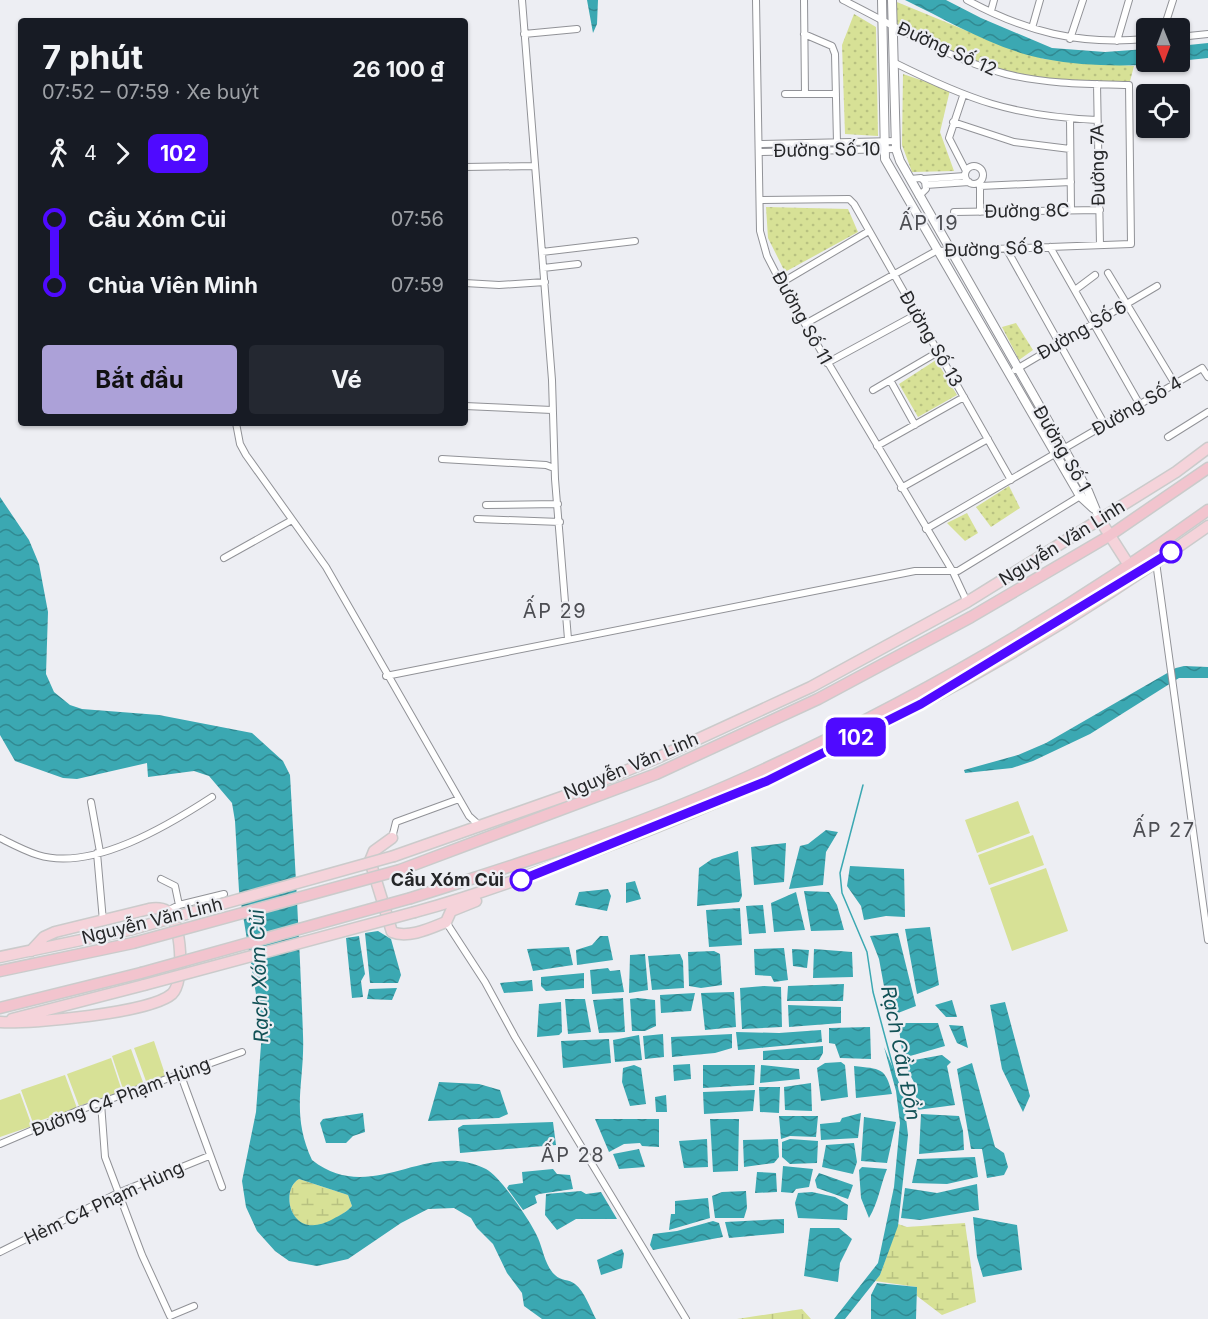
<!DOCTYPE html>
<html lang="vi">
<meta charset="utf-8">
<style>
:root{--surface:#171b24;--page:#242831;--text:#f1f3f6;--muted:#9ea1a6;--accent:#aca1d8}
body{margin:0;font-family:Inter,sans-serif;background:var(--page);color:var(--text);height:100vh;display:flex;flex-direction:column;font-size:22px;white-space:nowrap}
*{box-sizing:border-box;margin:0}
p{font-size:20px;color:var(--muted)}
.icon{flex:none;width:33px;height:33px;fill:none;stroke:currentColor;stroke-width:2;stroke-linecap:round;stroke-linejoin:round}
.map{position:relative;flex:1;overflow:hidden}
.panel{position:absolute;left:18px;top:18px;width:450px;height:408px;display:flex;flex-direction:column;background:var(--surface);border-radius:6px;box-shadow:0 2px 4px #0004}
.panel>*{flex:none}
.badge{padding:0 12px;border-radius:9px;font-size:21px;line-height:39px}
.needle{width:39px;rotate:179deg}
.buttons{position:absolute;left:1136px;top:18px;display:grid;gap:12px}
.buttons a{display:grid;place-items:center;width:54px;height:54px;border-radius:6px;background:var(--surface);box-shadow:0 2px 4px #0004;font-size:30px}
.map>.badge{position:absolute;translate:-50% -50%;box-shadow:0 0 0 3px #fff}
.legs{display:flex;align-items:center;gap:9px;height:66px;padding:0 24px;font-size:20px}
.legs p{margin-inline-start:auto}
.headline{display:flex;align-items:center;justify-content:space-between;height:102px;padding:0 24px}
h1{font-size:33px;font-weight:700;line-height:45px}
.button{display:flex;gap:12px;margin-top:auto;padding:12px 24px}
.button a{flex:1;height:69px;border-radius:6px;background:var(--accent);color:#111;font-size:24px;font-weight:700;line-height:69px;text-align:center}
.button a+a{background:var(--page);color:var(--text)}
ul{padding:0 24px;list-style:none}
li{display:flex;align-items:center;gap:21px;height:66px;font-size:22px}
li i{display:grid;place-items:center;width:9px;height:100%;margin:0 8px;background:currentColor}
li i::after{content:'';width:15px;height:15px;margin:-8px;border:4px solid;border-radius:50%;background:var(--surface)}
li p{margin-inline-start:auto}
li:first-child i{background:linear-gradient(#0000 50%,currentColor 0)}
li:last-child i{background:linear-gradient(currentColor 50%,#0000 0)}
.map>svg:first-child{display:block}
.grass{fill:url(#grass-dots)}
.wetland{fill:url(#wetland-marsh)}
.pitch{fill:#d7e196}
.water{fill:url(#water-waves);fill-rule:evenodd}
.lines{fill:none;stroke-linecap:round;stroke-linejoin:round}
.stream{stroke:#3ba8b2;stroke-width:1.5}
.minor-casing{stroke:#919297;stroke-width:8}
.tertiary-casing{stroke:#919297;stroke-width:10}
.primary-casing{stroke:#cbcbcb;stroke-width:13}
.trunk-casing{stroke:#cbcbcb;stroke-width:13}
.minor{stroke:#fff;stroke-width:6}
.tertiary{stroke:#fff;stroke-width:8}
.primary{stroke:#f5d3da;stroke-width:10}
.trunk{stroke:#f2c4ce;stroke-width:10}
.primary-bridge-casing{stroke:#cbcbcb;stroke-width:13;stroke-linecap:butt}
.trunk-bridge-casing{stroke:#cbcbcb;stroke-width:13;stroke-linecap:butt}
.primary-bridge{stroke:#f5d3da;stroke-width:10}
.trunk-bridge{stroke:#f2c4ce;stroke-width:10}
.line-1-casing{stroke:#fff;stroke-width:14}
.line-1{stroke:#4f0aff;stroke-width:9}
.stop-1-dot{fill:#fff;stroke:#4f0aff;stroke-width:3}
.labels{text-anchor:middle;stroke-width:4.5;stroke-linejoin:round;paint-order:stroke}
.street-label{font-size:18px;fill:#252628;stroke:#edeef3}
.stop-label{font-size:18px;font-weight:bold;fill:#252628;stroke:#edeef3;text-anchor:end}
.neighbourhood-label{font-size:20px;letter-spacing:1.5px;fill:#4d4e53;stroke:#edeef3}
.water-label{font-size:20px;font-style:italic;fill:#125156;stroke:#edeef3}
</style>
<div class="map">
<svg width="1208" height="1319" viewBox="0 0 1208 1319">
<defs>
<pattern id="grass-dots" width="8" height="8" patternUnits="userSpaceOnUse" patternTransform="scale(1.5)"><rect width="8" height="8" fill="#d7e196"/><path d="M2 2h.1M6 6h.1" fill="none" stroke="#b8c181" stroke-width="1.8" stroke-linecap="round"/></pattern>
<pattern id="wetland-marsh" width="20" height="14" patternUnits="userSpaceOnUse" patternTransform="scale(1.5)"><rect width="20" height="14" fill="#d7e196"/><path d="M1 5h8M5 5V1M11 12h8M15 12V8" fill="none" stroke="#b8c181"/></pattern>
<pattern id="water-waves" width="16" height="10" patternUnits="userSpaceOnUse" patternTransform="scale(1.5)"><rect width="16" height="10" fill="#3ba8b2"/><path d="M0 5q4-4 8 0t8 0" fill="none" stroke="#318991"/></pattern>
</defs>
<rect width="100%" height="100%" fill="#edeef3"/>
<path class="grass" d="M 892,0 L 999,44 L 1044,59 L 1134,66 L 1129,85 L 1043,81 L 964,60 L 892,24 Z
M 854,14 L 876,27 L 878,136 L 845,134 L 842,45 Z
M 903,74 L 950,90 L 940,132 L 954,171 L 912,172 L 902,145 Z
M 766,207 L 848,209 L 858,232 L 785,272 L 768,238 Z
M 1016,323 L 1033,350 L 1019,360 L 1002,327 Z
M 936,360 L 957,395 L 918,417 L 899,384 Z
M 1009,486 L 1020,508 L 991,527 L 976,507 Z
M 967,513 L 978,533 L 965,541 L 947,523 Z"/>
<path class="wetland" d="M 299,1179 L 348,1195 L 352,1206 C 347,1212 340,1215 333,1220 C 290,1243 279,1190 299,1179 Z
M 965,1223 L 976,1302 L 942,1315 L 917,1296 L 917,1287 L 875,1281 L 880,1275 L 898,1224 L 907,1227 Z
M 802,1309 L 811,1319 L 737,1319 Z"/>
<path class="pitch" d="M 1018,801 L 1030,833 L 977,853 L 965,820 Z
M 1033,835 L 1044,865 L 989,885 L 978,855 Z
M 1046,868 L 1068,931 L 1012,951 L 990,888 Z
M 154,1041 L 166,1077 L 147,1084 L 134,1048 Z
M 131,1049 L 144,1085 L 124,1092 L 112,1056 Z
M 111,1058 L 122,1091 L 79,1106 L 67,1074 Z
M 65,1075 L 77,1108 L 33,1123 L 21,1090 Z
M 20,1093 L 32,1126 L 0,1137 L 0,1100 Z"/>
<path class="water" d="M 587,0 L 598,0 L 597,24 L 593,33 Z
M 905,0 L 946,0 L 981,18 L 1052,48 L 1105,52 L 1146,49 L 1146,62 L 1178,62 C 1135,67 1088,67 1045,59 C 996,50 949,21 905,0 Z
M 1208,43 L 1208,58 L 1179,61 L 1179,46 Z
M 0,497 L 29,540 L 39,564 L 48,612 L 46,674 L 54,692 L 70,705 L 82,709 L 159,715 L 252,733 L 283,761 L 290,775 C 295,862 300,948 303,1035 C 305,1083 290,1112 312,1160 C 372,1207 426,1138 486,1169 C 500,1176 532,1223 538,1238 C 543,1249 545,1266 555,1275 C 561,1281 569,1279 575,1284 C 585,1292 590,1308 596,1319 L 542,1319 L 524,1306 L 522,1293 L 507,1273 L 493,1244 L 477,1228 L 471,1218 L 454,1208 L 428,1209 L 401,1223 L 348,1259 L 317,1266 L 289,1261 L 275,1251 L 257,1231 L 246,1207 L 242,1181 L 256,1112 L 262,1031 L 239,891 L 235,821 L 232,803 L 209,776 L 194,771 L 148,777 L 147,763 L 77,779 L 63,778 L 15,761 L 0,735 ZM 299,1179 L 348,1195 L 352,1206 C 347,1212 340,1215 333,1219 C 290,1243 279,1190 299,1179 Z
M 1184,666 L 1208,667 L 1208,678 L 1179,678 L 1090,734 L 1033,761 L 1012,768 L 965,773 L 964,770 L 1018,755 L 1046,743 L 1176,668 Z
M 826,830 L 838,832 L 826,852 L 823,885 L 789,889 L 800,846 L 808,844 Z
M 786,843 L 784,882 L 754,885 L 751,847 Z
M 738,851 L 742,896 L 739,902 L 697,906 L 699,868 L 712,859 Z
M 850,866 L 904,869 L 905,917 L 886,916 L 864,920 L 861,906 L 847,886 Z
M 635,881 L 641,899 L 626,903 L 626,883 Z
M 608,889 L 611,896 L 607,911 L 575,905 L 579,892 Z
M 804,891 L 829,892 L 837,905 L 844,930 L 811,931 Z
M 796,892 L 805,930 L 774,932 L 771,903 Z
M 763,905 L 766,933 L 749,934 L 746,906 Z
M 740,908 L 742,945 L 709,947 L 706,910 Z
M 930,927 L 939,985 L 917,994 L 905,929 Z
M 378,931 L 391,939 L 401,975 L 398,983 L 370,983 L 365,933 Z
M 898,933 L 916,1006 L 898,1013 L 888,1008 L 879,959 L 870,936 Z
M 359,936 L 365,974 L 361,981 L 363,997 L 352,998 L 346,938 Z
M 600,936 L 608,936 L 613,960 L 577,965 L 576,950 L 592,945 Z
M 569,947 L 573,965 L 533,971 L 527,949 Z
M 784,948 L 788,980 L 774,982 L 771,976 L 755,975 L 754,949 Z
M 792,949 L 809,950 L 807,968 L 793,966 Z
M 814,949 L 852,952 L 853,977 L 813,978 Z
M 714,951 L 720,954 L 722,985 L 701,988 L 689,986 L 688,952 Z
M 645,954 L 648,990 L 629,993 L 630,955 Z
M 680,954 L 683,961 L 684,988 L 652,990 L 648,956 Z
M 608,968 L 610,971 L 620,970 L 624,992 L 592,994 L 590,970 Z
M 584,973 L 584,988 L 546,991 L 541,986 L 541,977 Z
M 532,980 L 533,991 L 504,993 L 500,983 Z
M 844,984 L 843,1001 L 787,1001 L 788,986 Z
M 764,986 L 781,987 L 782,1027 L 742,1029 L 740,988 Z
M 397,988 L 392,1000 L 367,999 L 369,989 Z
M 734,992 L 736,1027 L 705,1030 L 701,993 Z
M 695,993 L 691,1011 L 661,1013 L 660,995 Z
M 623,998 L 625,1032 L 599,1033 L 593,1000 Z
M 638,998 L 655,1000 L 656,1026 L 645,1031 L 632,1031 L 630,999 Z
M 565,999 L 585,999 L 591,1032 L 568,1034 Z
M 952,1000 L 957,1017 L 946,1017 L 935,1005 Z
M 561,1002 L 562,1032 L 559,1035 L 537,1037 L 539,1004 Z
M 1005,1002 L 1030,1096 L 1023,1112 L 1002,1069 L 990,1005 Z
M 788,1005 L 841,1007 L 841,1023 L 789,1027 Z
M 906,1023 L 938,1023 L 945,1046 L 903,1058 L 899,1029 Z
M 949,1025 L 963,1026 L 968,1048 L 957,1043 Z
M 870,1027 L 871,1059 L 840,1058 L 835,1044 L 829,1043 L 829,1028 Z
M 821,1030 L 822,1042 L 738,1050 L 736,1032 L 779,1033 Z
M 663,1034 L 664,1057 L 645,1059 L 643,1036 Z
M 732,1034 L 732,1048 L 715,1053 L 672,1057 L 671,1037 Z
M 639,1035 L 642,1060 L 615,1062 L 613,1040 Z
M 609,1039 L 611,1063 L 563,1068 L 561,1041 Z
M 823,1046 L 823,1053 L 819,1060 L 763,1060 L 763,1051 Z
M 884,1047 L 903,1092 L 908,1135 L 898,1226 L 880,1275 L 845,1319 L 834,1319 L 878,1263 L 894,1187 L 900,1123 L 896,1091 Z
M 942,1055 L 951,1062 L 947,1066 L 955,1105 L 917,1110 L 915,1084 L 903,1062 Z
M 841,1062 L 845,1065 L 848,1097 L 821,1101 L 817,1068 L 825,1063 Z
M 972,1063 L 995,1147 L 1004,1153 L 1008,1167 L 1004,1175 L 987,1178 L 982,1149 L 971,1149 L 957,1069 Z
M 690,1064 L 691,1079 L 674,1081 L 673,1065 Z
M 634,1065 L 641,1068 L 646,1104 L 630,1106 L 622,1082 L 623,1068 Z
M 703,1065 L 755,1065 L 754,1085 L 703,1088 Z
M 761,1065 L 799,1069 L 800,1079 L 760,1083 Z
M 854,1066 C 880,1069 886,1067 892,1094 L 856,1098 Z
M 439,1082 L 479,1084 L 500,1090 L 508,1114 L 499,1118 L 428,1121 Z
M 811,1083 L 812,1111 L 785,1110 L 784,1087 Z
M 759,1087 L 780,1087 L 779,1113 L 760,1112 Z
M 755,1090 L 753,1111 L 704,1114 L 703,1092 Z
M 666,1095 L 667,1112 L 656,1112 L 655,1097 Z
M 363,1113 L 365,1132 L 353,1136 L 346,1143 L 326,1143 L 320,1123 L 323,1119 Z
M 861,1113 L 858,1138 L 821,1140 L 820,1124 L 840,1122 L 842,1118 Z
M 921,1114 L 959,1116 L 963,1131 L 964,1150 L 919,1154 Z
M 779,1116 L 818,1116 L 816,1137 L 790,1136 L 781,1139 Z
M 864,1117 L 896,1122 L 887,1163 L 861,1161 Z
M 595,1119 L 659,1119 L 659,1147 L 642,1146 L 640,1143 L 624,1144 L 609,1152 Z
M 710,1119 L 739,1119 L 738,1171 L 713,1172 Z
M 553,1122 L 556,1145 L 460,1153 L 458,1128 L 463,1125 Z
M 707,1139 L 708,1167 L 684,1168 L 679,1141 Z
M 778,1139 L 779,1157 L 774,1163 L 744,1167 L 743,1140 Z
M 790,1139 L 818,1141 L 817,1163 L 790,1164 L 782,1157 L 782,1142 Z
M 854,1143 L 857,1162 L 853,1174 L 822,1167 L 826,1145 Z
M 639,1149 L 645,1167 L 619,1169 L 613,1154 Z
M 975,1157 L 978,1177 L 947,1184 L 912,1183 L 917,1159 Z
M 783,1166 L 813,1169 L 809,1187 L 796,1189 L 793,1193 L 781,1192 Z
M 862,1167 L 887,1169 C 880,1186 879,1201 869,1218 L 861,1198 L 859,1170 Z
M 553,1169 L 557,1174 L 570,1175 L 573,1189 L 539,1194 L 535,1196 L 537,1203 L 523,1210 L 507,1188 L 509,1185 L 523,1183 L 522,1172 Z
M 757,1172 L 776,1173 L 777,1192 L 755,1193 Z
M 819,1173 L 853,1185 L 848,1199 L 817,1188 L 815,1180 Z
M 977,1184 L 979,1210 L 920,1220 L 901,1218 L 905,1188 L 937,1193 Z
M 581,1191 L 586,1194 L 601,1192 L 617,1219 L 576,1219 L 557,1230 L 545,1215 L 546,1194 Z
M 746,1191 L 747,1208 L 744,1218 L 715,1218 L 712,1196 L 722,1192 Z
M 812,1192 L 835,1197 L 848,1205 L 847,1220 L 798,1218 L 795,1203 L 798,1193 Z
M 708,1198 L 710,1218 L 669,1230 L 671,1214 L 675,1214 L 675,1201 Z
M 973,1217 L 1017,1225 L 1022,1270 L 983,1277 L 977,1257 Z
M 784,1219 L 784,1233 L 729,1238 L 725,1222 Z
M 713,1221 L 719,1223 L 723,1237 L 653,1250 L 650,1245 L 653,1234 L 677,1231 Z
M 810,1228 L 839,1228 L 852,1239 L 840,1263 L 838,1282 L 804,1276 Z
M 622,1249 L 624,1254 L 622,1268 L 601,1275 L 597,1260 Z
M 877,1283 L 917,1287 L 916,1319 L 871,1319 L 871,1295 Z"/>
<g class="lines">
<path class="stream" d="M 863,785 L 840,873 L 842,893 L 867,952 L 873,992 L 895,1074"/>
<defs>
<path id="minor" d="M 522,0 L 552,380 L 555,479 L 568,639
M 756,0 L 760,231 L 767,256 L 784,289 L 953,572 L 967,602
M 804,0 L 805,94
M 967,0 C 1026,32 1078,45 1146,39
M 991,11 L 994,0
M 1032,28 L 1040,0
M 1164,28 L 1173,0
M 524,34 L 577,29
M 804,34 L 832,46 L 835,54 L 837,143
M 1179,37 L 1208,34
M 1070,39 L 1083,0
M 1117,41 L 1129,0
M 893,62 C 969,100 1012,116 1097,120
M 1097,84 L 1100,245
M 785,94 L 836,94
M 963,96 L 949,138 L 966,171
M 1070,119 L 1071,210
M 953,122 L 1014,142 L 1070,149
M 759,144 L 896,141
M 759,152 L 896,149
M965 175a9 9 0 1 1 18 0a9 9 0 1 1-18 0Z
M 465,167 L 535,166
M 910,179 L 921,178 L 925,182 L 926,189 L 919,196
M 923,179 L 965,176
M 926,185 L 969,182
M 980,185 L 980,212
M 980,186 L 1071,182
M 760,200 L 849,199 L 854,204 L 1011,480
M 954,212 L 1100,210
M 1050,247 L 1140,405
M 1006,248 L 1105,425
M 542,252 L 635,241
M 543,268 L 578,264
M 1108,273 L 1175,384
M 465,283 L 499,285 L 545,282
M 781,283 L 869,231
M 1075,290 L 1095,275
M 805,324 L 936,251 L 1131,244 L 1129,85 C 1088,84 1046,84 1006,74 C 949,59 895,26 843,0
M 827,363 L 917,314
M 1015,370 L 1157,286
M 890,380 L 915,425
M 873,390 L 938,352
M 465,406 L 552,410
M 236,423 L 240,444 L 246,455 L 326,567 L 469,816 L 480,826
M 1168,437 L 1208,412
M 877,446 L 964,397
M 442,459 L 546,465 L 554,468
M 901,488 L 988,439
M 486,505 L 558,504
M 477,519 L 560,522
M 926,529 L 1202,368 L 1208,377
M 224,558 L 292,520
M 1156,562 L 1208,940
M 386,676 L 915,571 L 958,571 L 1082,495
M 91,802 L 100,852
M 0,838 C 12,844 25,851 38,855 C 92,872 169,825 212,797
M 392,838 L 396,822 L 459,799
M 97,853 L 103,921
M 161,879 L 175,886 L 179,905 L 167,911
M 179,905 L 224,894
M 446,922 L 485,982 L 515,1037 L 686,1319
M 180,1073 L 222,1187
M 101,1103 L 105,1157 L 142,1255 L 170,1316 L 194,1306
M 0,1144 L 77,1111 L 242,1052
M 0,1252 L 118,1193 L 209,1156"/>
<path id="tertiary" d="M 882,0 L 885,159 L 1080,496 L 1093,508
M 892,0 L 896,149 L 900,161 L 1088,491 L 1100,520"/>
<path id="primary" d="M 1100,520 L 1132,570
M 392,838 L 374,851 L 370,861 L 392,932 C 408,939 431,928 446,922 L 451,911 L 476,901
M 394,856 L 562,797 L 657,758 L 811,687 L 967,602 L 1176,472 L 1208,448
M 415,912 C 485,893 552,867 621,841 C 828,761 1027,655 1208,526
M 0,957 L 129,930
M 12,1019 L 144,985
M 0,1022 C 32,1024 150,1013 172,994 C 185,982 182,921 167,911 C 162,908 155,908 149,909 L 55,932 L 44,937 L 31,951"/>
<path id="trunk" d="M 400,870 L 656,774 L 818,699 L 971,617 L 1109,536 L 1208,468
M 411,898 C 532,860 654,821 769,767 C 922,696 1071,609 1208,510
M 0,971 L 133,943
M 0,1008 L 141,973"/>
</defs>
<use href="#minor" class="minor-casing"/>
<use href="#tertiary" class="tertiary-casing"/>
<use href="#primary" class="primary-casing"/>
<use href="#trunk" class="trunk-casing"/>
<use href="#minor" class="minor"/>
<use href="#tertiary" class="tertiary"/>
<use href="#primary" class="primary"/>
<use href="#trunk" class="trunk"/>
<defs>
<path id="primary-bridge" d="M 129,930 L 394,856
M 144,985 L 415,912"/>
<path id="trunk-bridge" d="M 133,943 L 400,870
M 141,973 L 411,898"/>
</defs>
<use href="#primary-bridge" class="primary-bridge-casing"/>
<use href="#trunk-bridge" class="trunk-bridge-casing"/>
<use href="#primary-bridge" class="primary-bridge"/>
<use href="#trunk-bridge" class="trunk-bridge"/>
</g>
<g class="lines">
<defs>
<path id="line-1" d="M 521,880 L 767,781 L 921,704 L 1171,552"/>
</defs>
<use href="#line-1" class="line-1-casing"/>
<use href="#line-1" class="line-1"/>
</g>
<g class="stop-1-dot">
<circle cx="1171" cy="552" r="10"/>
<circle cx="521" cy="880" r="10"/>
</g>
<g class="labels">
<g class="street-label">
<text transform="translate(947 49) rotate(24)" y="6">Đường Số 12</text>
<text transform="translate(827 150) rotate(-1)" y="6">Đường Số 10</text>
<text transform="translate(1098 165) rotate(-91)" y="6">Đường 7A</text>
<text transform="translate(1027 211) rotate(-1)" y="6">Đường 8C</text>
<text transform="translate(994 249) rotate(-2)" y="6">Đường Số 8</text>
<text transform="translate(802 318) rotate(61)" y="6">Đường Số 11</text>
<text transform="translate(1082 330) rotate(-30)" y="6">Đường Số 6</text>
<text transform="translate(931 339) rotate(60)" y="6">Đường Số 13</text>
<text transform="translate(1137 406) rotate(-30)" y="6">Đường Số 4</text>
<text transform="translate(1062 449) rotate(60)" y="6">Đường Số 1</text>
<text transform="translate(1062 543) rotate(-32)" y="6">Nguyễn Văn Linh</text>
<text transform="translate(631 766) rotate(-23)" y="6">Nguyễn Văn Linh</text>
<text transform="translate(152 921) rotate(-14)" y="6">Nguyễn Văn Linh</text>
<text transform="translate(121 1097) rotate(-21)" y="6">Đường C4 Phạm Hủng</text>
<text transform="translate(104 1203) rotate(-25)" y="6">Hẻm C4 Phạm Hùng</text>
</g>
<g class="stop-label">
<text x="504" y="886">Cầu Xóm Củi</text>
</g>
<g class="neighbourhood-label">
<text x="929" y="230">ẤP 19</text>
<text x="555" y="618">ẤP 29</text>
<text x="1164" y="837">ẤP 27</text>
<text x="573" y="1162">ẤP 28</text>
</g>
<g class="water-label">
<text transform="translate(259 976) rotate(-92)" y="7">Rạch Xóm Củi</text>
<text transform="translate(901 1053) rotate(79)" y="7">Rạch Cầu Đồn</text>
</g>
</g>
</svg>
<div class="buttons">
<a><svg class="needle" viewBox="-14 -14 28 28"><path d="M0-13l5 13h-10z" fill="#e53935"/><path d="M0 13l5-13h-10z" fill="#9ea1a6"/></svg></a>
<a><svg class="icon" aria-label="locate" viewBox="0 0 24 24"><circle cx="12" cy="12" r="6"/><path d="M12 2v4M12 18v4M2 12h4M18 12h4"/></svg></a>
</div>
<b class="badge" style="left:856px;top:737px;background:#4f0aff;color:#fff">102</b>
<section class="panel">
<div class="headline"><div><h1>7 phút</h1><p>07:52 – 07:59 · Xe buýt</p></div><b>26 100 ₫</b></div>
<div class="legs"><svg class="icon" aria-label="walk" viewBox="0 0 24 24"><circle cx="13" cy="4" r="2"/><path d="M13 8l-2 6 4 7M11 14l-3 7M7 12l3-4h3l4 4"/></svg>4<svg class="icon" aria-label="forward" viewBox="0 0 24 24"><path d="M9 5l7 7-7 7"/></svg><b class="badge" style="background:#4f0aff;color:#fff">102</b></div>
<ul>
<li><i style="color:#4f0aff"></i><b>Cầu Xóm Củi</b><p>07:56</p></li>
<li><i style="color:#4f0aff"></i><b>Chùa Viên Minh</b><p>07:59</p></li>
</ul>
<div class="button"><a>Bắt đầu</a><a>Vé</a></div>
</section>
</div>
